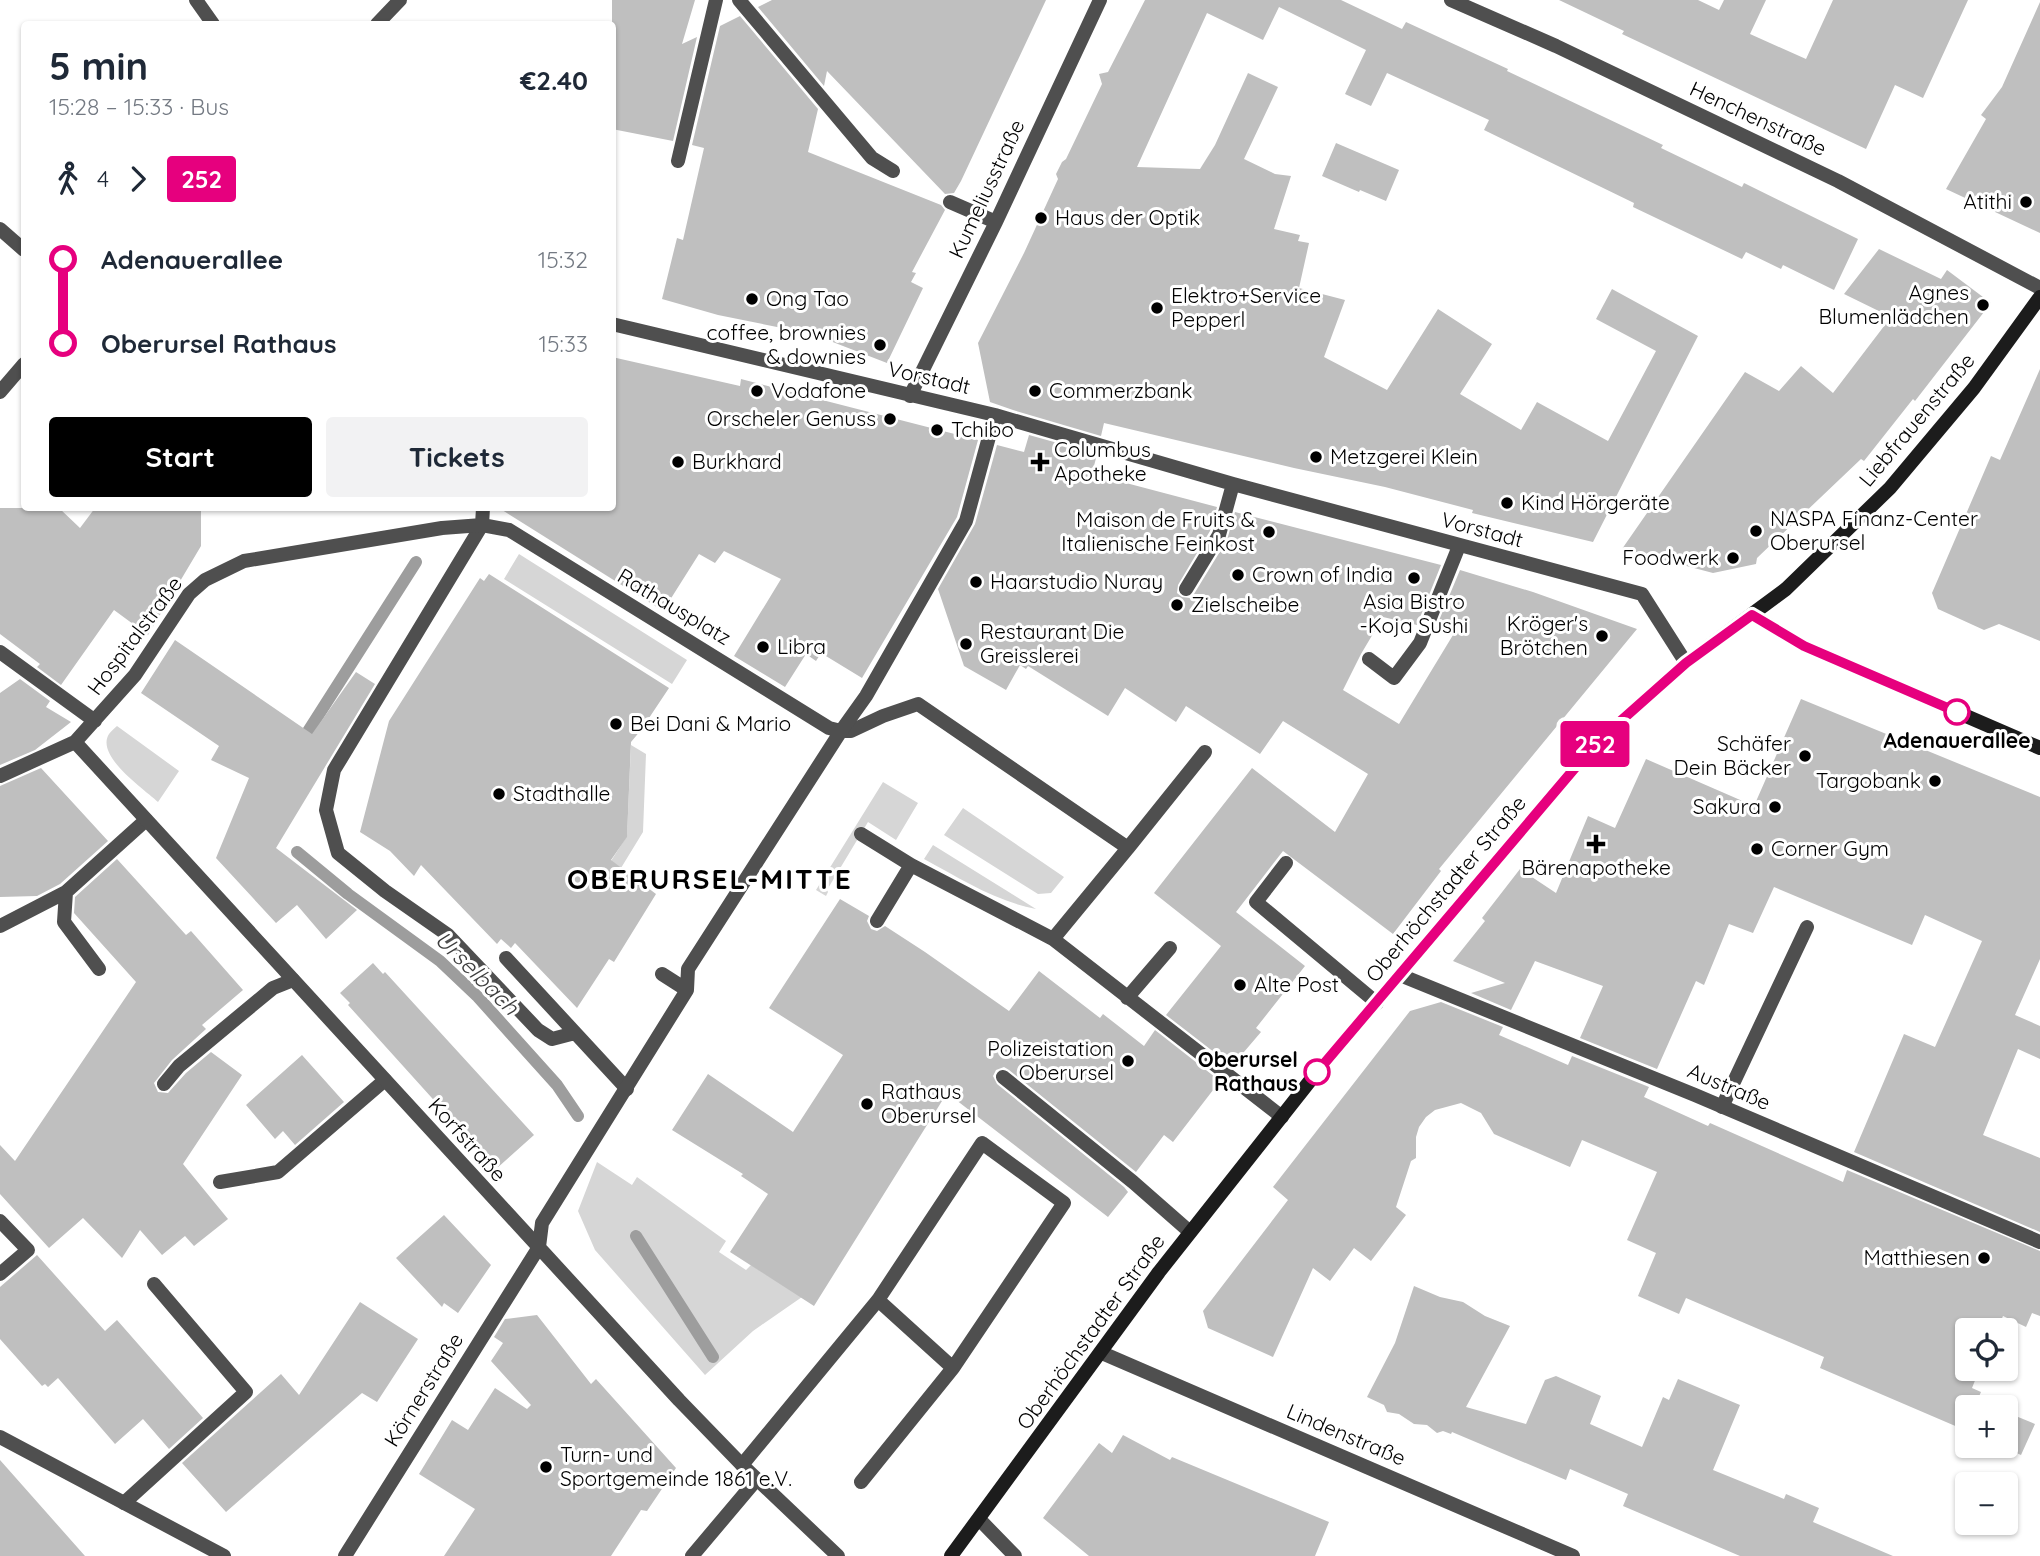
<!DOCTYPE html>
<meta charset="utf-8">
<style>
:root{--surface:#fff;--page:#f2f2f3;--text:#1f2937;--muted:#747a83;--accent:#000}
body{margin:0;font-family:Quicksand,sans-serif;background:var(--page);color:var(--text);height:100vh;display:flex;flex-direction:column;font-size:26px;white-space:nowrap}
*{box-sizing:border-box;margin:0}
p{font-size:23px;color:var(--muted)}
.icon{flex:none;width:38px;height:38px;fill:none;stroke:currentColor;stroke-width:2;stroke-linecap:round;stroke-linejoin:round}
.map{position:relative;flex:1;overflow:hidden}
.drawer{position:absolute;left:21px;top:21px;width:595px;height:490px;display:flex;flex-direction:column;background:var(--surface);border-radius:7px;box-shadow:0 2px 5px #0004}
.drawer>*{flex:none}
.badge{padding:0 14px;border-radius:5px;font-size:24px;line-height:46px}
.buttons{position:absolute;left:1955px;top:1318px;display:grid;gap:14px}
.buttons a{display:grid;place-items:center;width:63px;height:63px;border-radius:7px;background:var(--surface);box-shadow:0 2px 5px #0004;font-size:35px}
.map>.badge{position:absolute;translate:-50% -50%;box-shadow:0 0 0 4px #fff}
.legs{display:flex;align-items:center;gap:10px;height:77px;padding:0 28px;font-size:23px}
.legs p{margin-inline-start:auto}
.overview{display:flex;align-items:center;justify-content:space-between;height:119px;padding:0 28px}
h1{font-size:38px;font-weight:800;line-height:52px}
.action{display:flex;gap:14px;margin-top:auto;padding:14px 28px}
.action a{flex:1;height:80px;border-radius:7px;background:var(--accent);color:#fff;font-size:28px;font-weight:800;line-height:80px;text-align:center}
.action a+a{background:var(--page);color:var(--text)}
ul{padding:0 28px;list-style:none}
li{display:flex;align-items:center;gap:24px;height:84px;font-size:26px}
li i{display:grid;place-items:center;width:10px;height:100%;margin:0 9px;background:currentColor}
li i::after{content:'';width:18px;height:18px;margin:-9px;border:5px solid;border-radius:50%;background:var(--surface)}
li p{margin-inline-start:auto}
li:first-child i{background:linear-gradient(#0000 50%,currentColor 0)}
li:last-child i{background:linear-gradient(currentColor 50%,#0000 0)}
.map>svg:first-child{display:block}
.green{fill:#d6d6d6}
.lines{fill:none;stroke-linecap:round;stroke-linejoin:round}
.stream{stroke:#9d9d9d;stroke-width:12}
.building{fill:#bfbfbf}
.lane{stroke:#4f4f4f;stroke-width:14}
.street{stroke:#4f4f4f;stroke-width:14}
.secondary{stroke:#1c1c1c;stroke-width:14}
.line-1-casing{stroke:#fff;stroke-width:16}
.line-1{stroke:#e6007e;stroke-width:10}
.poi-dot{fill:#000;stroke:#fff;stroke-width:2.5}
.stop-1-dot{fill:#fff;stroke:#e6007e;stroke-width:3.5}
.labels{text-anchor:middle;stroke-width:6;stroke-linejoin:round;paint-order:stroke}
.street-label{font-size:21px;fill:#000;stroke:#fff}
.poi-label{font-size:21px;fill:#000;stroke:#fff;text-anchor:start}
.stop-label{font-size:21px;font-weight:bold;fill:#000;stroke:#fff}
.water-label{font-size:23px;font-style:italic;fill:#3e3e3e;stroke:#fff}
.district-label{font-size:28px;font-weight:bold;letter-spacing:2px;fill:#000;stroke:#fff}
</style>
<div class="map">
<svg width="2040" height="1556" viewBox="0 0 2040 1556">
<rect width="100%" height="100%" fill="#fff"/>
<path class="green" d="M 519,554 L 687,660 L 672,684 L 504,579 Z
M 117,726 L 179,771 L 158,802 C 144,789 95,756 109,734 C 111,731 114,729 117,726 Z
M 631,745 L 646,754 L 643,832 L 621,868 L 611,861 L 627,836 Z
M 883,782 L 918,803 L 896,840 L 868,822 L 827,890 L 828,892 L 826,896 L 816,890 Z
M 963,808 L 1064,877 L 1051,893 L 1038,894 L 944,835 Z
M 933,845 L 1036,909 C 995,901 961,879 924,859 Z
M 597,1162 L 632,1185 L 637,1177 L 726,1241 L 719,1252 L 746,1270 L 751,1265 L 802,1297 L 753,1331 L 705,1375 L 595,1250 L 578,1211 Z"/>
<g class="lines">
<path class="stream" d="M 300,744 L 416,562
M 297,852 L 348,894 L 440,961 L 478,997 L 557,1085 L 578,1116
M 636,1236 L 713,1357"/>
</g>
<path class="building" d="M 612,0 L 695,0 L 682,44 L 697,37 L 673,141 L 612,129 Z
M 772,0 L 1046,0 L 961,181 L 954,193 L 945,194 L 827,71 L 824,86 L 758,7 Z
M 1145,0 L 1341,0 L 1402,29 L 1406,22 L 1508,69 L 1507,71 L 1663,145 L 1661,148 L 1742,187 L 1744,183 L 1858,239 L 1834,290 L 1783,265 L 1781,269 L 1746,252 L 1742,259 L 1633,207 L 1634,203 L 1484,130 L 1489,120 L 1387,73 L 1371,106 L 1345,94 L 1366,50 L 1279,7 L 1263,40 L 1207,13 L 1137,167 L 1200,169 L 1215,145 L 1248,73 L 1278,87 L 1244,159 L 1275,174 L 1291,176 L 1274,229 L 1300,235 L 1298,241 L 1309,243 L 1299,288 L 1345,300 L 1324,357 L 1387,390 L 1438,309 L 1492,344 L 1460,394 L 1521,430 L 1537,402 L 1608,441 L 1656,351 L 1596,319 L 1612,289 L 1698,336 L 1593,542 L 1472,513 L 1473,510 L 1385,487 L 1294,468 L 1104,423 L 1101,436 L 1013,410 L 990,402 L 978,343 L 1024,253 L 1058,179 L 1056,174 L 1062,162 L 1066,159 L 1102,84 L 1099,74 L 1108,72 Z
M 1559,0 L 1698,0 L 1719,10 L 1724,0 L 1766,0 L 1750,34 L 1806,59 L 1833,0 L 1968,0 L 1923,98 L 1895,85 L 1866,149 L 1622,34 L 1624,31 Z
M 2040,2 L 2040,233 L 1946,189 L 1986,119 L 1981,115 L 2002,87 Z
M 740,16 L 818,109 L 808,152 L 941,205 L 945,210 L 912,272 L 916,273 L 911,282 L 923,288 L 887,363 L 812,334 L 718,315 L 662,299 L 677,238 L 683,240 L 704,148 L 692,145 L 720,26 Z
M 1336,143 L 1399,170 L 1386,201 L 1360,190 L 1359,192 L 1322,176 Z
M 1879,249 L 1941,279 L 1947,270 L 1991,303 L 1915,401 L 1913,399 L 1864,461 L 1861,459 L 1757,558 L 1756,564 L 1713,573 L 1622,549 L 1745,372 L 1779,391 L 1801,366 L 1833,393 L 1891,317 L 1844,294 Z
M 612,357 L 740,386 L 741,379 L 978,440 L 957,517 L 862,678 L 821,653 L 816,661 L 806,654 L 785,687 L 734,656 L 781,579 L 724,551 L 715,563 L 699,554 L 663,611 L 499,508 L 612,508 Z
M 2040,369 L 2040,641 L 1999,624 L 1984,630 L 1938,609 L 1932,593 L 1991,456 L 2000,460 Z
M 1029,435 L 1097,454 L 1092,474 L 1217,507 L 1210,531 L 1178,585 L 1177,593 L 1182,597 L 1190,598 L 1194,594 L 1227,540 L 1235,512 L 1441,565 L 1417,625 L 1383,617 L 1361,654 L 1343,690 L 1399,724 L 1453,635 L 1435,630 L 1460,570 L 1533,592 L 1637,629 L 1439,869 L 1441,871 L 1393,934 L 1283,851 L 1236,912 L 1305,966 L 1256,1028 L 1261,1032 L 1232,1066 L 1166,1015 L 1221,946 L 1154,893 L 1252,768 L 1335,832 L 1368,774 L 1283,721 L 1260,754 L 1186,706 L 1176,722 L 1125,688 L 1108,716 L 1028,666 L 1026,669 L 1020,665 L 1006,690 L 964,666 L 938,589 L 975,524 L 997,445 L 1024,452 Z
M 0,508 L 59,508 L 80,528 L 95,508 L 201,508 L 201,546 L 148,635 L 114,610 L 61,685 L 37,667 L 40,664 L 0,634 Z
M 489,574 L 669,688 L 641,730 L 631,742 L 627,837 L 611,860 L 656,894 L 614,962 L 609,959 L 577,1008 L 515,943 L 511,948 L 501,939 L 497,944 L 421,865 L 414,876 L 390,851 L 360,832 L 389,721 L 480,578 L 484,581 Z
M 175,640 L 312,734 L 356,672 L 375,684 L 276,848 L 357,910 L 326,939 L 297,905 L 276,923 L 216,858 L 249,778 L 211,760 L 219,746 L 141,693 Z
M 20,679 L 50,701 L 46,707 L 71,722 L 35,750 L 0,765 L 0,693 Z
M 1801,699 L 2040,797 L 2040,959 L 2015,1015 L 2040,1026 L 2040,1059 L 2018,1049 L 1983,1135 L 2040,1158 L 2040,1232 L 1854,1152 L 1904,1034 L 1935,1047 L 1982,941 L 1925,915 L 1912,945 L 1774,887 L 1753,933 L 1729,924 L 1704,985 L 1696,981 L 1657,1069 L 1580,1038 L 1603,986 L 1535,961 L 1511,1010 L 1471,993 L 1505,983 L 1453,961 L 1485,921 L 1482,918 L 1520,869 L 1556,893 L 1588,816 L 1615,828 L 1646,759 L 1754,806 Z
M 41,768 L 108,841 L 60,884 L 37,896 L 0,897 L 0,786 Z
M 117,859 L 186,935 L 191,931 L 243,990 L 202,1025 L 206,1029 L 172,1060 L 154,1083 L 158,1092 L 168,1093 L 186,1073 L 211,1052 L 242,1075 L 183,1164 L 228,1219 L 194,1246 L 185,1236 L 162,1255 L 140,1230 L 122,1258 L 83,1218 L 49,1248 L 0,1194 L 0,1145 L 15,1161 L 136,982 L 74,913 L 75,897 Z
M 840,899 L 869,916 L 867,921 L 871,929 L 877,931 L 885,926 L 925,952 L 1009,1011 L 1039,971 L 1100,1018 L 1103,1014 L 1144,1046 L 1155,1030 L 1220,1081 L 1173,1142 L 1164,1135 L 1136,1172 L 1009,1070 L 1004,1067 L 996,1070 L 993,1076 L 997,1084 L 1124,1187 L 1128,1192 L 1108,1217 L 947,1093 L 814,1306 L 730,1252 L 768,1194 L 741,1176 L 743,1174 L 672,1130 L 708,1074 L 793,1132 L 843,1055 L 769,1008 Z
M 373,963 L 383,974 L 385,972 L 534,1135 L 496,1169 L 348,1005 L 350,1003 L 340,993 Z
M 1441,1002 L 1503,1027 L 1499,1035 L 1568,1065 L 1572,1056 L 1649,1087 L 1644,1097 L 1708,1126 L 1710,1123 L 1843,1182 L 1847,1170 L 2040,1251 L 2040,1316 L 2032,1313 L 2026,1327 L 2003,1316 L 1997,1330 L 1967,1330 L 1967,1368 L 1980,1368 L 1972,1388 L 1981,1392 L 1977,1401 L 1993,1407 L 1967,1407 L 1967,1431 L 1820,1368 L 1824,1357 L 1686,1298 L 1679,1314 L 1638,1296 L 1656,1253 L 1627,1240 L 1657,1172 L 1582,1140 L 1570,1167 L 1494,1134 L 1481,1113 L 1461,1103 L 1435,1110 L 1426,1117 L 1419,1127 L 1416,1137 L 1416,1158 L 1411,1161 L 1396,1207 L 1406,1215 L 1371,1261 L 1354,1248 L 1330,1281 L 1313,1268 L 1273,1357 L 1208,1328 L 1203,1311 L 1288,1200 L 1273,1187 L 1410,1011 Z
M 302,1055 L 344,1102 L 295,1145 L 283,1131 L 275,1139 L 246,1105 Z
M 444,1215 L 491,1265 L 458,1313 L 444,1303 L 442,1307 L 396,1258 Z
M 37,1255 L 105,1331 L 117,1320 L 203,1418 L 169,1449 L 143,1419 L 115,1444 L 58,1378 L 48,1387 L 45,1384 L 42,1386 L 0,1339 L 0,1287 Z
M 1414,1286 L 1440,1297 L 1463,1302 L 1485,1316 L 1510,1326 L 1466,1407 L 1526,1424 L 1545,1380 L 1556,1376 L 1601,1396 L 1590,1424 L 1642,1447 L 1663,1397 L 1669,1400 L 1678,1379 L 1740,1405 L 1713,1470 L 1784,1499 L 1786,1494 L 1819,1508 L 1813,1522 L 1893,1556 L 1740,1556 L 1623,1506 L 1628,1494 L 1570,1469 L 1566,1480 L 1452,1432 L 1451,1434 L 1443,1431 L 1437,1433 L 1427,1425 L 1414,1424 L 1399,1414 L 1387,1412 L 1384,1405 L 1367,1397 L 1395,1343 Z
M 360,1302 L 418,1339 L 377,1402 L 362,1393 L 226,1512 L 182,1463 L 281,1374 L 299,1395 Z
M 537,1315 L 591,1384 L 596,1379 L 676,1468 L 647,1511 L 641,1510 L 611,1556 L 444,1556 L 475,1509 L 419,1474 L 452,1420 L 468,1430 L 495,1388 L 527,1409 L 531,1405 L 491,1361 L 503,1343 L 494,1337 L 505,1319 Z
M 2006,1412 L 2035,1424 L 2021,1455 L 2000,1446 L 2006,1446 Z
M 1123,1435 L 1170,1460 L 1172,1457 L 1329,1522 L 1315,1556 L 1089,1556 L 1043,1518 L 1099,1443 L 1112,1453 Z
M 0,1460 L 85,1556 L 0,1556 Z"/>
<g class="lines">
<path class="lane" d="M 739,0 L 872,158 L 893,171
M 678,161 L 716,0
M 482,525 L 334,770 L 326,810 L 338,853 L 385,891 L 448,935 L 538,1030 L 552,1039 L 575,1033
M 1369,659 L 1394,678 L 1420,643 L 1459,546
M 841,731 L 851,731 L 883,716 L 918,704 L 1128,848 L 1053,939 L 1282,1117
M 861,834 L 911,865 L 1053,939
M 1128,848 L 1205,752
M 1286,863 L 1256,902 L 1377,1003
M 66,892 L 64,922 L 99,969
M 877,921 L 911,865
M 0,926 L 66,892 L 146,820
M 506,958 L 627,1089
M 1127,998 L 1170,948
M 1003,1077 L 1133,1182 L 1190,1232
M 164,1084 L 179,1066 L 273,988 L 293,980
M 1722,1107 L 1807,927
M 220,1182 L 278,1172 L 385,1080
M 0,1221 L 28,1250 L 0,1274
M 742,1465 L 878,1300 L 982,1143 L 1064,1203 L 953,1368 L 878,1300
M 861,1482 L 953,1368
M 124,1503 L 246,1392 L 154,1284
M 979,1519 L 1015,1556
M 692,1556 L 757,1479"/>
<path class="street" d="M 196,0 L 213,24
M 1451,0 L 1556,46 L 1838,181 L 2040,288
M 377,24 L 400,0
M 950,202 L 996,222
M 0,229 L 24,250
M 612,324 L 995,415 L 1233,484 L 1642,594 L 1686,663
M 0,392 L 24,364
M 910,396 L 996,222 L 1100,0
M 482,525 L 483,508
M 1186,589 L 1219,535 L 1233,484
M 0,652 L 95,721
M 75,742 L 679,1400 L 742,1465 L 838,1556
M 0,776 L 75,742 L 135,675 L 189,594 L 205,580 L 244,561 L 442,528 L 482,525 L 509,530 L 829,728 L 841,731
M 662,974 L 687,990
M 1400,975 L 1695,1095 L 2040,1242
M 1102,1353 L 1573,1556
M 0,1437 L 224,1556
M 345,1556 L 539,1247 L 542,1223 L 687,990 L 688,969 L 841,731 L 866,696 L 966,521 L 995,415"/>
<path class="secondary" d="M 1752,615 L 1804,646 L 2040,748
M 951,1556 L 1159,1272 L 1317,1072 L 1597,742 L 1686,663 L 1786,589 L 1890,488 L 1974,388 L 2040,297"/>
</g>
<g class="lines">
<defs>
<path id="line-1" d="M 1317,1072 L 1597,742 L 1686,663 L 1752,615 L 1804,646 L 1957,712"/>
</defs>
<use href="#line-1" class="line-1-casing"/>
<use href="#line-1" class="line-1"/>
</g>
<g class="poi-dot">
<circle cx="2026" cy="202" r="7"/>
<circle cx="1041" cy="218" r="7"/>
<circle cx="752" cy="299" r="7"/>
<circle cx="1983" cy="305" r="7"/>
<circle cx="1157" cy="308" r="7"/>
<circle cx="880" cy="345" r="7"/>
<circle cx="757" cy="391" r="7"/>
<circle cx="1035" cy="391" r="7"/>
<circle cx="890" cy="419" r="7"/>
<circle cx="937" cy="430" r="7"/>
<circle cx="1316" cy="457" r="7"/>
<circle cx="678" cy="462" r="7"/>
<path d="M1036.5 451.5h7v7h7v7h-7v7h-7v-7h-7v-7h7z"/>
<circle cx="1507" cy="503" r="7"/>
<circle cx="1756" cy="531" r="7"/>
<circle cx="1269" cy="532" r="7"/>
<circle cx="1733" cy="558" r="7"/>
<circle cx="1238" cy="575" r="7"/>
<circle cx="1414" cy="578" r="7"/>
<circle cx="976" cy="582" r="7"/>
<circle cx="1177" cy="605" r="7"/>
<circle cx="1602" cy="636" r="7"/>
<circle cx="966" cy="644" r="7"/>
<circle cx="763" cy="647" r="7"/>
<circle cx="616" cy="724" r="7"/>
<circle cx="1805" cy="756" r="7"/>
<circle cx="1935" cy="781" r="7"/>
<circle cx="499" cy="794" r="7"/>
<circle cx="1775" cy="807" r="7"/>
<path d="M1592.5 833.5h7v7h7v7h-7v7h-7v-7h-7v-7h7z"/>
<circle cx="1757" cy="849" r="7"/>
<circle cx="1240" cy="985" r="7"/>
<circle cx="1128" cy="1061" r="7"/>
<circle cx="867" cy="1104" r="7"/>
<circle cx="1984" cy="1258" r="7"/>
<circle cx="546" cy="1467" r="7"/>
</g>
<g class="stop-1-dot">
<circle cx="1957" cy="712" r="12"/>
<circle cx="1317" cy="1072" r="12"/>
</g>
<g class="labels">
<g class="street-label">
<text transform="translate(1758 119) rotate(25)" y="7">Henchenstraße</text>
<text transform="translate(987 189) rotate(-65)" y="7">Kumeliusstraße</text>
<text transform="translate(929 378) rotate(13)" y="7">Vorstadt</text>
<text transform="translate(1917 420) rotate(-50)" y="7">Liebfrauenstraße</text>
<text transform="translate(1482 530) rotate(15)" y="7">Vorstadt</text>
<text transform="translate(674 607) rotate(31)" y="7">Rathausplatz</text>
<text transform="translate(135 636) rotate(-53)" y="7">Hospitalstraße</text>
<text transform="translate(1446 889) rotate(-50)" y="7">Oberhöchstadter Straße</text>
<text transform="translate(1729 1087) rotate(23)" y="7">Austraße</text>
<text transform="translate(467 1140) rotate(48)" y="7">Korfstraße</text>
<text transform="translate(1091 1332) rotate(-54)" y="7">Oberhöchstadter Straße</text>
<text transform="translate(424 1390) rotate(-58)" y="7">Körnerstraße</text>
<text transform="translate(1346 1435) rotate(23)" y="7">Lindenstraße</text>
</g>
<g class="poi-label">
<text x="2012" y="209" text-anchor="end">Atithi</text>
<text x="1055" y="225">Haus der Optik</text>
<text x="1969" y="300" text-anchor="end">Agnes<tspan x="1969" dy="24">Blumenlädchen</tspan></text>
<text x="1171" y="303">Elektro+Service<tspan x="1171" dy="24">Pepperl</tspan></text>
<text x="766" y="306">Ong Tao</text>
<text x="866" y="340" text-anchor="end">coffee, ‍brownies<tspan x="866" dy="24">&amp; downies</tspan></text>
<text x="771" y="398">Vodafone</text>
<text x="1049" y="398">Commerzbank</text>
<text x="876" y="426" text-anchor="end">Orscheler Genuss</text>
<text x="951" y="437">Tchibo</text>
<text x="1054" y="457">Columbus<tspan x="1054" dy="24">Apotheke</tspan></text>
<text x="1330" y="464">Metzgerei Klein</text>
<text x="692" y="469">Burkhard</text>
<text x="1521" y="510">Kind Hörgeräte</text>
<text x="1770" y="526">NASPA Finanz-Center<tspan x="1770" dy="24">Oberursel</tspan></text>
<text x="1255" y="527" text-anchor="end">Maison de Fruits &amp;<tspan x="1255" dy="24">Italienische Feinkost</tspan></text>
<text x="1719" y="565" text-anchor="end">Foodwerk</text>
<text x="1252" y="582">Crown of India</text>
<text x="990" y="589">Haarstudio Nuray</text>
<text x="1414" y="609" text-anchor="middle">Asia Bistro<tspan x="1414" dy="24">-Koja Sushi</tspan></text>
<text x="1191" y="612">Zielscheibe</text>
<text x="1588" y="631" text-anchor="end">Kröger's<tspan x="1588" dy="24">Brötchen</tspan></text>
<text x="980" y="639">Restaurant Die<tspan x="980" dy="24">Greisslerei</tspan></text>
<text x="777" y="654">Libra</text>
<text x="630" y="731">Bei Dani &amp; Mario</text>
<text x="1791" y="751" text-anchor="end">Schäfer<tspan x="1791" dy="24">Dein Bäcker</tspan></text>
<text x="1921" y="788" text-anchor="end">Targobank</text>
<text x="513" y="801">Stadthalle</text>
<text x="1761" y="814" text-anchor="end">Sakura</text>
<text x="1771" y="856">Corner Gym</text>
<text x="1596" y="875" text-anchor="middle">Bärenapotheke</text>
<text x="1254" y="992">Alte Post</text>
<text x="1114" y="1056" text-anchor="end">Polizeistation<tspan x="1114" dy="24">Oberursel</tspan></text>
<text x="881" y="1099">Rathaus<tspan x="881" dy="24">Oberursel</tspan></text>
<text x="1970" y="1265" text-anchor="end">Matthiesen</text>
<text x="560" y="1462">Turn- und<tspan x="560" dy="24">Sportgemeinde 1861 e.V.</tspan></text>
</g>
<g class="stop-label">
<text x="1957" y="748">Adenauerallee</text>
<text x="1298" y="1067" text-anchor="end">Oberursel<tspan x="1298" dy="24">Rathaus</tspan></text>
</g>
<g class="water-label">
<text transform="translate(477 973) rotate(45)" y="8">Urselbach</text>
</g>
<g class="district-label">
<text x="710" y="889">OBERURSEL-MITTE</text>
</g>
</g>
</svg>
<div class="buttons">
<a><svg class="icon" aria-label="locate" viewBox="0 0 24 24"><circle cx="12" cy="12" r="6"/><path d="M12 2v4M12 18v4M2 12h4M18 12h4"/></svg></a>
<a>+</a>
<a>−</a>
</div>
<b class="badge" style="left:1595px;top:744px;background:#e6007e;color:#fff">252</b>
<section class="drawer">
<div class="overview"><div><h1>5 min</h1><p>15:28 – 15:33 · Bus</p></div><b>€2.40</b></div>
<div class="legs"><svg class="icon" aria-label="walk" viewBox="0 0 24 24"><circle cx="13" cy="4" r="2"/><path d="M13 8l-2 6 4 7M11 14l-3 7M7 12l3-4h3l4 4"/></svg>4<svg class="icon" aria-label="forward" viewBox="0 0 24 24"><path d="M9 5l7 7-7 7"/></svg><b class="badge" style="background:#e6007e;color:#fff">252</b></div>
<ul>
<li><i style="color:#e6007e"></i><b>Adenauerallee</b><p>15:32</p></li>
<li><i style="color:#e6007e"></i><b>Oberursel Rathaus</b><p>15:33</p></li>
</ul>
<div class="action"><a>Start</a><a>Tickets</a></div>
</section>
</div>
